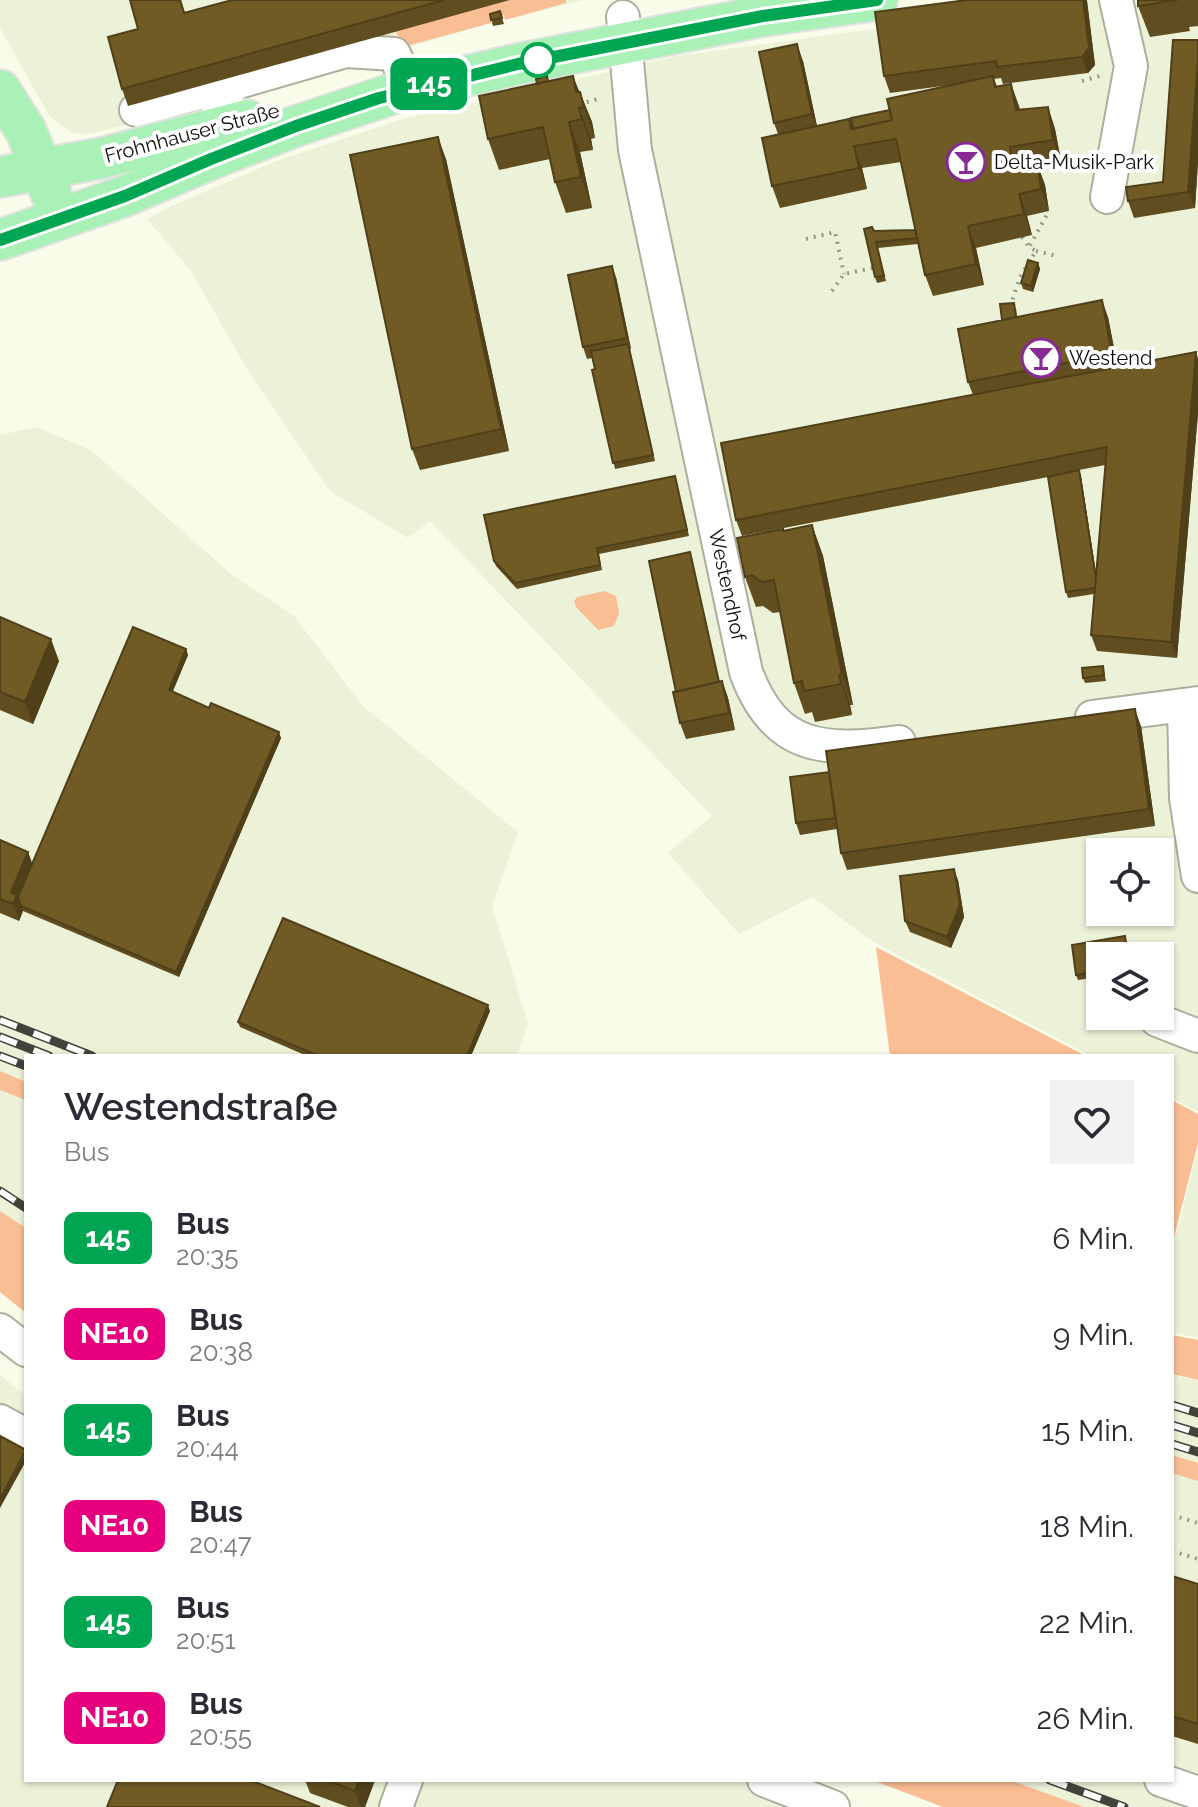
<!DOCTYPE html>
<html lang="de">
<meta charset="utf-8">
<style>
:root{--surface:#fff;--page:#f2f2f3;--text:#2b2b33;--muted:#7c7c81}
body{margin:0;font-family:Raleway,sans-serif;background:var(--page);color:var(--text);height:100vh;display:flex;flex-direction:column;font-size:30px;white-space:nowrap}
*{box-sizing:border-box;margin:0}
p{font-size:26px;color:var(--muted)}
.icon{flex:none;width:44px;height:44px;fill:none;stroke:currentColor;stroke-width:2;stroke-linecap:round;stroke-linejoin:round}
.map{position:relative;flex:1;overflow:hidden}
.details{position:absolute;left:24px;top:1054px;width:1150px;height:728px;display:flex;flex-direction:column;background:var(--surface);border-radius:0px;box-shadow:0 2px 6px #0004}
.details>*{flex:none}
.badge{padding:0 16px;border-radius:12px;font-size:28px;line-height:52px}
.fabs{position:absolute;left:1086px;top:838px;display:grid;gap:16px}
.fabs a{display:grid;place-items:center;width:88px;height:88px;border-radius:0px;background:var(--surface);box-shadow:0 2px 6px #0004;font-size:40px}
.map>.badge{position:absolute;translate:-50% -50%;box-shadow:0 0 0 4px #fff}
.round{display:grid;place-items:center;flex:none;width:84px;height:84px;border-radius:0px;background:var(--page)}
.head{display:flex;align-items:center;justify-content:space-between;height:136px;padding:0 40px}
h1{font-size:38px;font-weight:600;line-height:60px}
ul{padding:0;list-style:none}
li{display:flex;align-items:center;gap:24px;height:96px;padding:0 40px}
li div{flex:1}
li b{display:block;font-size:30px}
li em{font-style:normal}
li .badge{min-width:88px;font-weight:700;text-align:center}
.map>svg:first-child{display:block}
.built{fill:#ecf2d8;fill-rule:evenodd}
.green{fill:#fabe95}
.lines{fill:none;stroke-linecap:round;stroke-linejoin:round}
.minor-casing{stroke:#abaf9d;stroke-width:36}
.major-casing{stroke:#e2e2e1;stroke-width:44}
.path{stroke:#95978a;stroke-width:4;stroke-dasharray:2 6;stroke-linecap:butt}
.minor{stroke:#fff;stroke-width:32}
.major{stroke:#a9f1b7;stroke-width:40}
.rail-casing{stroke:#42443b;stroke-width:9}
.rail{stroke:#fff;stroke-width:6;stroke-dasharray:18;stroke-linecap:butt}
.wall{fill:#614e20;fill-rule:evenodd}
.shaded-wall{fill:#4f401a}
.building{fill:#715b25;stroke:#4f401a;stroke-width:2}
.line-casing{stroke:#fff;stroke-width:18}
.line{stroke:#00a651;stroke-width:12}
.stop-dot{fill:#fff;stroke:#00a651;stroke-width:4}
.labels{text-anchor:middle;stroke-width:8;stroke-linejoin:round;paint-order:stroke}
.street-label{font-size:20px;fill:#0c0d07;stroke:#fff}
.poi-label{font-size:20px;fill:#0c0d07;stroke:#fff;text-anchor:start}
</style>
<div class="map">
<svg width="1198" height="1807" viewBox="0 0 1198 1807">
<rect width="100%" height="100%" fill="#f8fce9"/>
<path class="built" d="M 0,0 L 583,0 L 505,20 L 504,15 L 491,18 L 491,23 L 305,77 L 188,110 L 88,134 L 72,133 L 50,117 L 0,28 Z
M 1086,0 L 1198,0 L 1198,1112 L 1172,1098 L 1172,1056 L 1091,1056 L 875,943 L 812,897 L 739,934 L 668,853 L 712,816 L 430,521 L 408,538 L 330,491 L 247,369 L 191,271 L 147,219 L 167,208 L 274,162 L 402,119 L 677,56 ZM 1100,852 L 1160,852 L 1160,912 L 1100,912 ZM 1100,956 L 1160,956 L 1160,1016 L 1100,1016 Z
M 37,427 L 91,450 L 231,574 L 294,616 L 363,706 L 518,832 L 492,906 L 528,1023 L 517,1056 L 26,1056 L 26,1228 L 0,1211 L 0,435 Z
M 1198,1147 L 1198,1338 L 1172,1332 L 1172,1254 Z
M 0,1375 L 26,1396 L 26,1780 L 738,1780 L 806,1807 L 0,1807 Z
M 1172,1375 L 1198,1381 L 1198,1807 L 1084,1807 L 1010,1780 L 1172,1780 Z"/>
<path class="green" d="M 509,0 L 566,0 L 566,3 L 505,20 L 504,15 L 491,18 L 491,23 L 410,45 L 399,40 L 396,31 Z
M 604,591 L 616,596 L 619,614 L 614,626 L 598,630 L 576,607 L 574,601 L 577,597 Z
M 876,947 L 1086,1056 L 890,1056 Z
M 0,1071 L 26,1082 L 26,1100 L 0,1090 Z
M 1172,1100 L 1198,1114 L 1198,1143 L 1172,1245 Z
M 0,1211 L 26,1228 L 26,1313 L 0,1292 Z
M 1172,1335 L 1198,1340 L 1198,1380 L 1172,1374 Z
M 1172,1455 L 1198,1463 L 1198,1481 L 1172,1473 Z
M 872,1780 L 1010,1780 L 1084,1807 L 943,1807 Z"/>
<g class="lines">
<defs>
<g id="minor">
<path id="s1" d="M 623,17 L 635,150 L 746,672 C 775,751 825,752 899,742"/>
<path d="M 136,110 L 232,84 L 232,77"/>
<path d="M 211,131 L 232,84 L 346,51 L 394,54 L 402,71"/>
<path d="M 1107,197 L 1131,66 L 1116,0"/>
<path d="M 1184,705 L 1186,798 L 1198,876"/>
<path d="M 1092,717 L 1198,703"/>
<path d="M 1157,1020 L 1198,1036"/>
<path d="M 0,1330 L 26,1350"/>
<path d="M 0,1421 L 26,1435"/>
<path d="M 764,1780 L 833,1807"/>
<path d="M 1161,1780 L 1198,1793"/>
<path d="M 396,1807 L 406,1780"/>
</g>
<path id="major" d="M 0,90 L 26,131 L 51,193
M 0,177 L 102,158 L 247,120
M 0,240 L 125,196 L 211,159 L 296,126 L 395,93 L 518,64 L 763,16 L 877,0"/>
</defs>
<use href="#minor" class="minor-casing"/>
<use href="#major" class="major-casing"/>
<path class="path" d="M 1082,81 L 1103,75
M 579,104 L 602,98
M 1022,237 L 1029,247
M 806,239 L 835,232 L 844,274
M 1036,251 L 1057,256
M 832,291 L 844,274 L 873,268
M 1010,307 L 1020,277 L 1036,251 L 1029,247 L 1049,211
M 1172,1515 L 1198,1523
M 1172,1551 L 1198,1559"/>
<use href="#minor" class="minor"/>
<use href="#major" class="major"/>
<defs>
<path id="rail" d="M 0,1020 L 92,1056
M 0,1037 L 49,1056
M 0,1056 L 26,1066
M 0,1191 L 26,1208
M 1172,1405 L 1198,1413
M 1172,1425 L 1198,1433
M 1172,1444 L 1198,1452
M 1050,1780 L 1124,1807"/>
</defs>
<use href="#rail" class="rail-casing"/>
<use href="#rail" class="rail"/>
</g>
<path class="wall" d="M 130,0 L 181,0 L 185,13 L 232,0 L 510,0 L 128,106 L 122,89 L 138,29 Z
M 1087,0 L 1095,65 L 1088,73 L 1003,84 L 1001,78 L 994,79 L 997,86 L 1011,84 L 1020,110 L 1048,107 L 1055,129 L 1061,161 L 1038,166 L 1045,185 L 1049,211 L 1027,216 L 1032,235 L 976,248 L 984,285 L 933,296 L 925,275 L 918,244 L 878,248 L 886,281 L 877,283 L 875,277 L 874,231 L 915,230 L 901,162 L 862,168 L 867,189 L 780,208 L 772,186 L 778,134 L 774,123 L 803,61 L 817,126 L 853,128 L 890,110 L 958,84 L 890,93 L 884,76 Z
M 1138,0 L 1198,0 L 1198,26 L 1189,27 L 1190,31 L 1150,37 L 1138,6 Z
M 500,11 L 504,24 L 493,26 L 490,14 Z
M 1198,40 L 1198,161 L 1195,208 L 1134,218 L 1128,201 L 1163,182 Z
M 548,81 L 580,92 L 592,122 L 595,138 L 591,139 L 593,150 L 580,152 L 592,208 L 566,213 L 555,182 L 550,159 L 499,170 L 488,139 Z
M 446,159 L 509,451 L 420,470 L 412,449 Z
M 1038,263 L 1040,269 L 1033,292 L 1023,289 L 1021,283 Z
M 616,277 L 631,349 L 630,349 L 655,461 L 615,469 L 592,358 L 587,359 L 583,347 Z
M 1016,308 L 1017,317 L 1108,317 L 1118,367 L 1198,359 L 1198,413 L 1177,658 L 1097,651 L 1091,635 L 1094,594 L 1068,598 L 1066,592 L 1048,477 L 742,536 L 736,520 L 973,395 L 968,382 L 1002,320 ZM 1105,465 L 1096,574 L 1081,476 L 1079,470 Z
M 675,476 L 689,536 L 599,554 L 602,570 L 517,589 L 496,566 L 494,561 Z
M 812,525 L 823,556 L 853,705 L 850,705 L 852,715 L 815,722 L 812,712 L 805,714 L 794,683 L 780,612 L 773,613 L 763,606 L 756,607 L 745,577 L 784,531 Z
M 690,552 L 719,682 L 722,681 L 728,698 L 735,730 L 686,739 L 680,723 L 676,692 Z
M 0,617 L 59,661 L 33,724 L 0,710 Z
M 186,649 L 188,655 L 172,692 L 281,738 L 179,977 L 23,911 L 19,921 L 0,913 L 0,840 L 28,852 L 32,863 Z
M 1103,666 L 1106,681 L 1085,683 L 1083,678 Z
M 1141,726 L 1155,826 L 847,870 L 841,853 L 837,829 L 800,835 L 796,823 Z
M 958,880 L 964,917 L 951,948 L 910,932 L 905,921 Z
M 1125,936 L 1129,956 L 1100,956 L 1100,977 L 1078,980 L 1076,975 L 1072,945 Z
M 490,1011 L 471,1056 L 307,1056 L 240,1027 L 238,1022 Z
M 1172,1576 L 1198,1584 L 1198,1744 L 1172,1736 Z
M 305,1780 L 375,1780 L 365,1807 L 348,1807 L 310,1793 Z"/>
<path class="shaded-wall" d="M 1083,0 L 1087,0 L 1087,2 L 1095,65 L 1088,73 L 1082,57 Z
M 797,44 L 803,61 L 818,131 L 812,114 Z
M 1198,60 L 1198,161 L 1195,208 L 1188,192 Z
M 573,76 L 592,122 L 595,138 L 584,107 L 576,92 Z
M 1011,84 L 1019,106 L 1024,132 L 1016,110 Z
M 1048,107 L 1055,129 L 1061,161 L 1053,140 Z
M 579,108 L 591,139 L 593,150 L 582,119 Z
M 569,122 L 580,152 L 592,208 L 581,177 Z
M 438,137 L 446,159 L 509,451 L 501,429 Z
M 854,146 L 862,168 L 867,189 L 859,168 Z
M 1010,147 L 1018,169 L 1013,167 Z
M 1037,163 L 1045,185 L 1049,211 L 1041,189 Z
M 1019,194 L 1027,216 L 1032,235 L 1024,214 Z
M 968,226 L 976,248 L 984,285 L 976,264 Z
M 1038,263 L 1040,269 L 1033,292 L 1031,286 Z
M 612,266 L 616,277 L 631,349 L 627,338 Z
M 1102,300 L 1108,317 L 1118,371 L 1112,354 Z
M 1196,352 L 1198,359 L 1198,413 L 1177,658 L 1171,642 Z
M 1079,470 L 1081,476 L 1099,593 L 1097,588 Z
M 812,525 L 823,556 L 853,705 L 842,674 Z
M 690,552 L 692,558 L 723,699 L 721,693 Z
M 51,639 L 59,661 L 33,724 L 25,702 Z
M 186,649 L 188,655 L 171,696 L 169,690 Z
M 839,675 L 850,705 L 852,715 L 841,684 Z
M 722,681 L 728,698 L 735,730 L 729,713 Z
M 1135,709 L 1141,726 L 1155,826 L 1149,809 Z
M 279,732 L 281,738 L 179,977 L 176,972 Z
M 28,852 L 34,869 L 20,903 L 23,911 L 19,921 L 13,904 L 11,892 Z
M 954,869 L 958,880 L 964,917 L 951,948 L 947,937 Z
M 488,1005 L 490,1011 L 471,1056 L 467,1056 Z
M 26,1452 L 26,1461 L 0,1508 L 0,1499 Z
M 359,1780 L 375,1780 L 365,1807 L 361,1807 L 355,1791 Z"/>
<path class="building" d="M 130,0 L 180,0 L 184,13 L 232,0 L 444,0 L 122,89 L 108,37 L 138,29 Z
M 967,0 L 1083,0 L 1089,48 L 1082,57 L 997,67 L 996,61 L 884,76 L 875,12 Z
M 1138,0 L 1178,0 L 1138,6 Z
M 500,11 L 502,18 L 491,20 L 490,14 Z
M 1173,40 L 1198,40 L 1198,60 L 1188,192 L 1128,201 L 1126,187 L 1163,182 Z
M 797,44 L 812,114 L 774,123 L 759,52 Z
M 547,76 L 548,81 L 537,84 L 536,79 Z
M 573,76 L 576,92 L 580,92 L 584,107 L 579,108 L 582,119 L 569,122 L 581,177 L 555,182 L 543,127 L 488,139 L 479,96 Z
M 993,76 L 995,87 L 1011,84 L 1016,110 L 1048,107 L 1053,140 L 1010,147 L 1013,167 L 1037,163 L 1041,189 L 1019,194 L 1024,214 L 968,226 L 976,264 L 925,275 L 896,139 L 854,146 L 859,168 L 772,186 L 762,138 L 849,119 L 851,129 L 892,120 L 887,99 Z
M 890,110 L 892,120 L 853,129 L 851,118 Z
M 438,137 L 501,429 L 412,449 L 350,155 Z
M 872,227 L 874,231 L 915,230 L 917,238 L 876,242 L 884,276 L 875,277 L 864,229 Z
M 1028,260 L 1038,263 L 1031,286 L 1021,283 Z
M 612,266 L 627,338 L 583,347 L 568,275 Z
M 1102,300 L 1112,354 L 968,382 L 958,329 Z
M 1014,303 L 1016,317 L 1002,320 L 1000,304 Z
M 628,344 L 653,455 L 613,463 L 592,370 L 595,369 L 591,351 Z
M 1196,352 L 1171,642 L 1091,635 L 1107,447 L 736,520 L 721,443 Z
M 1079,470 L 1096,579 L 1095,588 L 1066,592 L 1048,477 Z
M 675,476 L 687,530 L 597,548 L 600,565 L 515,583 L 494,561 L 484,515 Z
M 812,525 L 842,674 L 839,675 L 841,684 L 804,691 L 802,681 L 794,683 L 774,580 L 762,582 L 752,575 L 745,577 L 737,538 L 783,529 L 783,531 Z
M 690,552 L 719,682 L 676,692 L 649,561 Z
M 0,617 L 51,639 L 25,702 L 0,692 Z
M 133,627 L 186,649 L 169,690 L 209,708 L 211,703 L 279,732 L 176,972 L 21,906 L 18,897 Z
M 1103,666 L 1104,675 L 1083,678 L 1082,668 Z
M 722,681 L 729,713 L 680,723 L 673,692 Z
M 1135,709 L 1149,809 L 841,853 L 826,751 Z
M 829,772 L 835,818 L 796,823 L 790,777 Z
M 0,840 L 28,852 L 11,892 L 17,895 L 13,904 L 0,899 Z
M 954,869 L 960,905 L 947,937 L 905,921 L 900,876 Z
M 283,918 L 488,1005 L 467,1056 L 319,1056 L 238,1022 Z
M 1125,936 L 1128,956 L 1100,956 L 1100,971 L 1076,975 L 1072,945 Z
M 0,1436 L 26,1450 L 0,1499 Z
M 1172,1576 L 1198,1584 L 1198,1724 L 1172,1716 Z
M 118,1780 L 250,1780 L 320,1807 L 107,1807 Z
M 326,1780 L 359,1780 L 355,1791 Z"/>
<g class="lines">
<defs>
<path id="line" d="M 0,240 L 125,196 L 211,159 L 296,126 L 379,98 L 518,64 L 763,16 L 877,0"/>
</defs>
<use href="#line" class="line-casing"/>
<use href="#line" class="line"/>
</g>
<defs>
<symbol id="bar-ring" viewBox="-11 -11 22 22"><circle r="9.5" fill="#fff" stroke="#872a94" stroke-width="1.5"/><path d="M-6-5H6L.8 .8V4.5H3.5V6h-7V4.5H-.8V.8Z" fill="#872a94"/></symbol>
</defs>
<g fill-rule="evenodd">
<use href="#bar-ring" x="944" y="140" width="44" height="44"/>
<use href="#bar-ring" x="1019" y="336" width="44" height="44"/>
</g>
<circle class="stop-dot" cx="538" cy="60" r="16"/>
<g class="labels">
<g class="street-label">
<text transform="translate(192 133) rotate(-15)" y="7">Frohnhauser Straße</text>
<text dy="7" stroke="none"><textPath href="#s1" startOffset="578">Westendhof</textPath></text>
</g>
<g class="poi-label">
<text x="994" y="169">Delta-Musik-Park</text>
<text x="1069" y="365">Westend</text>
</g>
</g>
</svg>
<div class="fabs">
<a><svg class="icon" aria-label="locate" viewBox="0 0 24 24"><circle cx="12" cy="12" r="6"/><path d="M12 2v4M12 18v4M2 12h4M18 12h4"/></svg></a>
<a><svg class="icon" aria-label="layers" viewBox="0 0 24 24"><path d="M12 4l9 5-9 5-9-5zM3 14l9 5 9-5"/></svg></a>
</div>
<b class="badge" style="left:429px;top:84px;background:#00a651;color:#fff">145</b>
<section class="details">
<div class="head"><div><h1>Westendstraße</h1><p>Bus</p></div><a class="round"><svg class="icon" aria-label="heart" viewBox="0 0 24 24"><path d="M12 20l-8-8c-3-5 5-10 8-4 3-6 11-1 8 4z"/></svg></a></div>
<ul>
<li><span class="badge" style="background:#00a651;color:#fff">145</span><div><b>Bus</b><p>20:35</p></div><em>6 Min.</em></li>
<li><span class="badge" style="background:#e6007e;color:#fff">NE10</span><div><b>Bus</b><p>20:38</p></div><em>9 Min.</em></li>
<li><span class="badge" style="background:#00a651;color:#fff">145</span><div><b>Bus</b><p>20:44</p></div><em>15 Min.</em></li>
<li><span class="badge" style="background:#e6007e;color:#fff">NE10</span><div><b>Bus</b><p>20:47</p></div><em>18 Min.</em></li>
<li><span class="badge" style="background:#00a651;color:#fff">145</span><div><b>Bus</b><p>20:51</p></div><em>22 Min.</em></li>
<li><span class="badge" style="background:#e6007e;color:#fff">NE10</span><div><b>Bus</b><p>20:55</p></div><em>26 Min.</em></li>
</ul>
</section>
</div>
